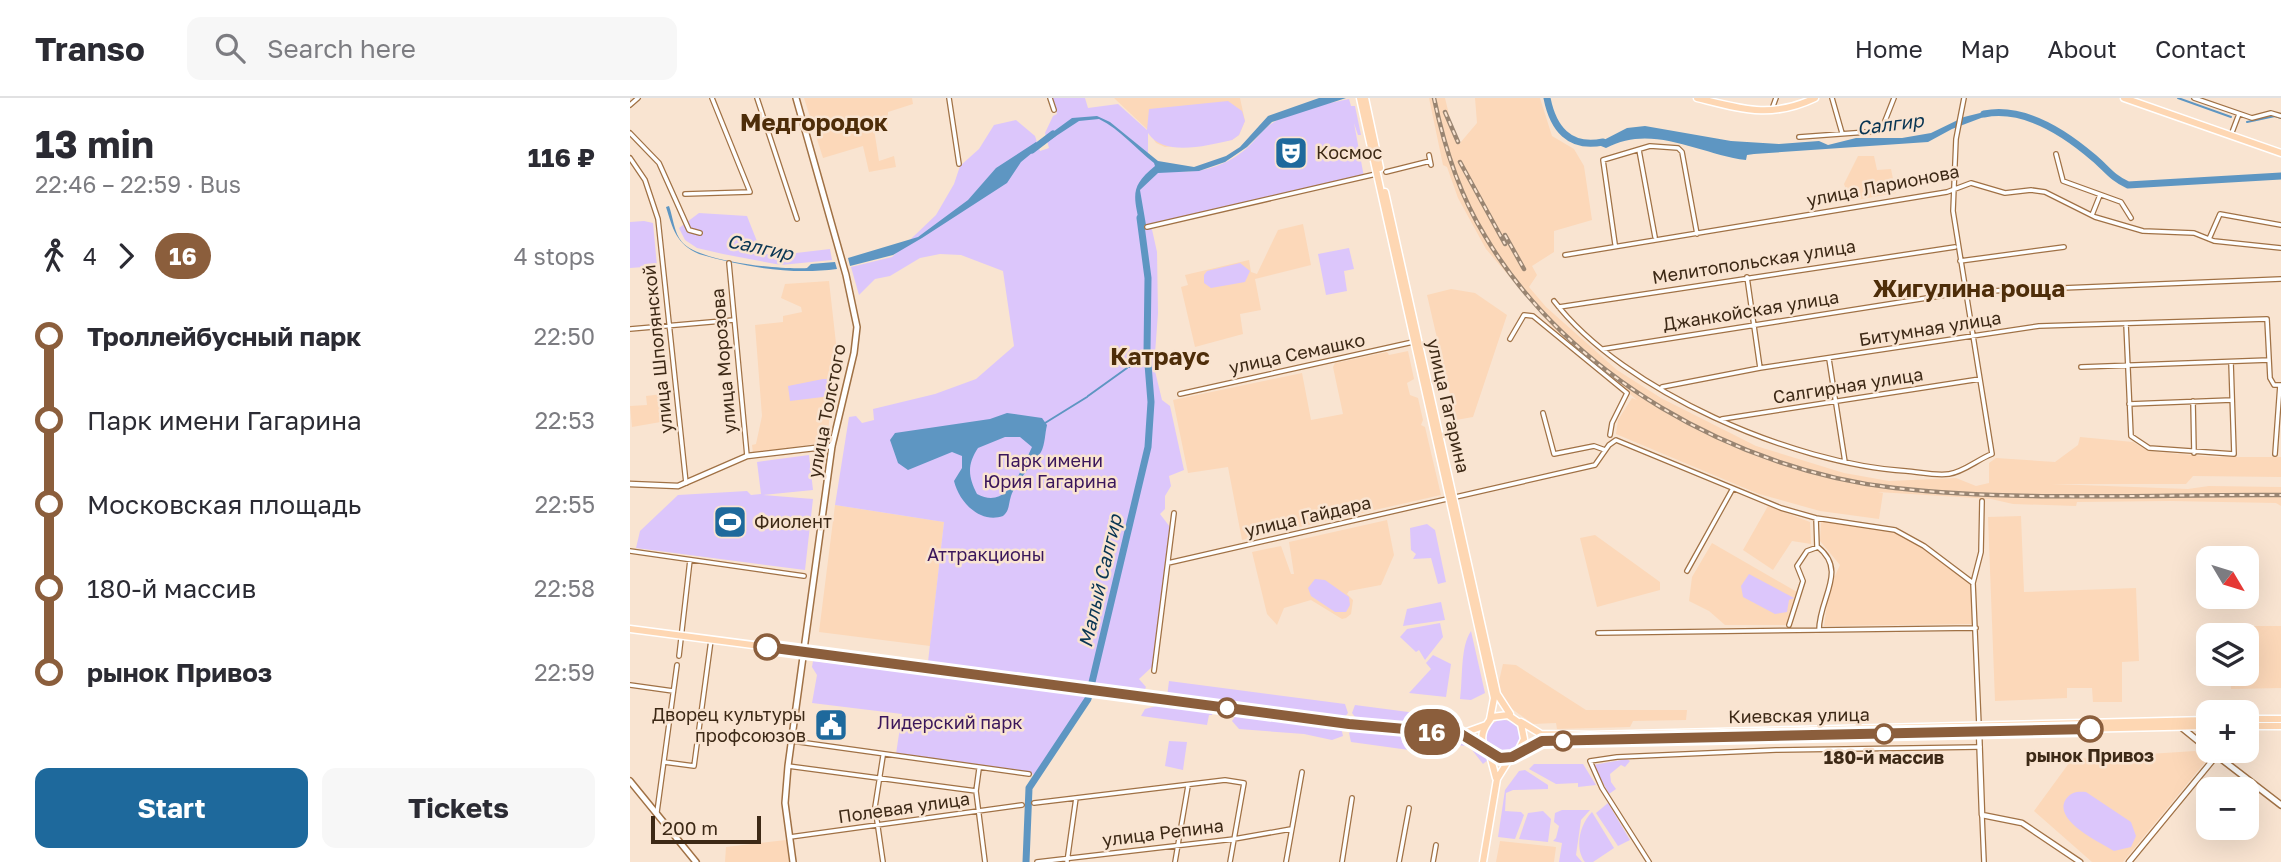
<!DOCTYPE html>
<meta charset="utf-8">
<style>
:root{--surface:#fff;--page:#f7f7f7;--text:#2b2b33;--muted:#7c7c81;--line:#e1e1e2;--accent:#1e699c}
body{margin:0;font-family:"Golos Text",sans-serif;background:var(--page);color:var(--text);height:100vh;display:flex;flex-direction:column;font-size:26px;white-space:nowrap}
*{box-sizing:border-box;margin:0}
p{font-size:23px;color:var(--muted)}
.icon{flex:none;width:38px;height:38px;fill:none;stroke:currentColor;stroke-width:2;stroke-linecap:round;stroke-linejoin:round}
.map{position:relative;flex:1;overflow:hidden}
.side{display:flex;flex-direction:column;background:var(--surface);width:630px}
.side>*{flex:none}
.badge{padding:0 14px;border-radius:23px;font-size:24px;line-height:46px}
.needle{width:46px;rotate:128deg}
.buttons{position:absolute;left:1566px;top:448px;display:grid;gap:14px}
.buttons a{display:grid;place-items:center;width:63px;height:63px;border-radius:14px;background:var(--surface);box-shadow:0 7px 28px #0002;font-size:35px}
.scale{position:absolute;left:21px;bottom:18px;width:110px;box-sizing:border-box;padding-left:7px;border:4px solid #3d2916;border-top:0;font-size:19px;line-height:24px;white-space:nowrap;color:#3d2916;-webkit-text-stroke:5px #f9e4d1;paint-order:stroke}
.map>.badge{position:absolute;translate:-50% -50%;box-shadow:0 0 0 4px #fff}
.legs{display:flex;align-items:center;gap:10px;height:77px;padding:0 35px;font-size:23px}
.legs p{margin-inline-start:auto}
.overview{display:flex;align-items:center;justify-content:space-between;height:119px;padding:0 35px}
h1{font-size:38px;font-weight:700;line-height:52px}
.primary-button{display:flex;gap:14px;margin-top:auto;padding:14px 35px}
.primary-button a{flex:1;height:80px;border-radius:14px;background:var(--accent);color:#fff;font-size:28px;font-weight:700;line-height:80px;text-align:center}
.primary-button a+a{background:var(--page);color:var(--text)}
ul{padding:0 35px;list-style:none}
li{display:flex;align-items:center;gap:24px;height:84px;font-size:26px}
li i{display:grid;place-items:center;width:10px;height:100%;margin:0 9px;background:currentColor}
li i::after{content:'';width:18px;height:18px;margin:-9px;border:5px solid;border-radius:50%;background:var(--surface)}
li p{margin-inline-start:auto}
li:first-child i{background:linear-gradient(#0000 50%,currentColor 0)}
li:last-child i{background:linear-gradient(currentColor 50%,#0000 0)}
header{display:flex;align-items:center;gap:42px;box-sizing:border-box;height:98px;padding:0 35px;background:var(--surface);border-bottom:2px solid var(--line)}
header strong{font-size:33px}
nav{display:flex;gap:38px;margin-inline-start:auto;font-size:24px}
.search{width:490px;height:63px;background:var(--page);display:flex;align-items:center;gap:18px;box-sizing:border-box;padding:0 24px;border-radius:14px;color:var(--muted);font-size:26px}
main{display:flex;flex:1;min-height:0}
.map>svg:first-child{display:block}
.built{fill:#fcd8b9}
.green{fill:#dcc6fb}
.water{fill:#5e96c2;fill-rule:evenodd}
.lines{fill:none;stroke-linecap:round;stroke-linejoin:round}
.stream{stroke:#5e96c2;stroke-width:2}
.river{stroke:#5e96c2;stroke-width:7}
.minor-casing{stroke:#a07145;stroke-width:6}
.tertiary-casing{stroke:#a07145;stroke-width:7}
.secondary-casing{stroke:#a07145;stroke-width:8}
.primary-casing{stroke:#fff;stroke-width:9}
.minor{stroke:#fff;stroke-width:3.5}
.tertiary{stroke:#fff;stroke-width:4.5}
.secondary{stroke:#fff;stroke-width:5}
.primary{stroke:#fed7b3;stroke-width:6}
.rail-casing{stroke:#998572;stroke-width:4.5}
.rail{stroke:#f9e4d1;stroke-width:2;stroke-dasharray:5;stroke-linecap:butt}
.line-1-casing{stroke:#fff;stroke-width:16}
.line-1{stroke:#8b5e3c;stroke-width:10}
.stop-1-dot{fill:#fff;stroke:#8b5e3c;stroke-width:3.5}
.labels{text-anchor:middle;stroke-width:5;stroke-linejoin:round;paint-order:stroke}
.poi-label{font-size:18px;fill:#3d2916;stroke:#f9e4d1;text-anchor:start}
.street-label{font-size:18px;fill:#3d2916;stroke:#f9e4d1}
.park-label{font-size:18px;fill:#3a165b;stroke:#f9e4d1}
.stop-label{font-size:18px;font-weight:bold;fill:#3d2916;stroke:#f9e4d1}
.water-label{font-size:19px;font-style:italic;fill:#073452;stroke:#f9e4d1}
.district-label{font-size:24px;font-weight:bold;fill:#4e2d09;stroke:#f9e4d1}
</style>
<header>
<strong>Transo</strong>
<div class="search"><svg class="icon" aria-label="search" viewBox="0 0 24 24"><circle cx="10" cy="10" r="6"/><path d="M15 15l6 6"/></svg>Search here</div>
<nav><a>Home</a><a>Map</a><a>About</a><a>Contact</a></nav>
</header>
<main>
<section class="side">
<div class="overview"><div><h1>13 min</h1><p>22:46 – 22:59 · Bus</p></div><b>116 ₽</b></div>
<div class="legs"><svg class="icon" aria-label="walk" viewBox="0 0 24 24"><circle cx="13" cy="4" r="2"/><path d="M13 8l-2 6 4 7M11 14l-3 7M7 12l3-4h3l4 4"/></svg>4<svg class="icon" aria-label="forward" viewBox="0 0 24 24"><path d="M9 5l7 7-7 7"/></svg><b class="badge" style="background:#8b5e3c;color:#fff">16</b><p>4 stops</p></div>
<ul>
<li><i style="color:#8b5e3c"></i><b>Троллейбусный парк</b><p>22:50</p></li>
<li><i style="color:#8b5e3c"></i><span>Парк имени Гагарина</span><p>22:53</p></li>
<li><i style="color:#8b5e3c"></i><span>Московская площадь</span><p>22:55</p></li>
<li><i style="color:#8b5e3c"></i><span>180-й массив</span><p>22:58</p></li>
<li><i style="color:#8b5e3c"></i><b>рынок Привоз</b><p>22:59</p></li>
</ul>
<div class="primary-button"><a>Start</a><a>Tickets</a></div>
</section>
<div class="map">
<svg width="1651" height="764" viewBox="0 0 1651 764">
<rect width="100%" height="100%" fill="#f9e4d1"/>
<path class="built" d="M 174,0 L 282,0 L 283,6 L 258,14 L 258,27 L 244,31 L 249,63 L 264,58 L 266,69 L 239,74 L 233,48 L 193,60 Z
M 484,0 L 610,0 L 615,23 L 609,37 L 602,42 L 535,49 L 526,45 L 518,32 Z
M 799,0 L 815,0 L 821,25 L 830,45 L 847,25 L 845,0 L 910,0 L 922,38 L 944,51 L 954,68 L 962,122 L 924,133 L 924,154 L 902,168 L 907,177 L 899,189 L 916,209 L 987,272 L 1031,300 L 1126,348 L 1214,375 L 1259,383 L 1326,380 L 1346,388 L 1359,385 L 1359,365 L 1366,360 L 1425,364 L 1448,347 L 1450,339 L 1503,344 L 1518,353 L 1583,359 L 1651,359 L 1651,379 L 1563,378 L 1556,386 L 1422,386 L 1558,391 L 1579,388 L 1651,389 L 1651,408 L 1646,405 L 1540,403 L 1447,404 L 1446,408 L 1383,406 L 1361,401 L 1248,394 L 1253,395 L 1249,421 L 1190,413 L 1129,396 L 986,336 L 988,322 L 1002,300 L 1007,302 L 924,231 L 856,151 L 828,100 L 817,69 L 813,67 Z
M 1228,58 L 1244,58 L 1247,72 L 1261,71 L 1266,95 L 1220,103 L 1214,86 Z
M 673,126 L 681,167 L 625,181 L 631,212 L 610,216 L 613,236 L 565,249 L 551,189 L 558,187 L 555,177 L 619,162 L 621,174 L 627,176 L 648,132 Z
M 199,183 L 209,272 L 204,275 L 197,344 L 123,355 L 122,347 L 126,346 L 132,318 L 125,227 L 153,224 L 153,218 L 172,214 L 171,209 L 151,200 L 155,186 Z
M 821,191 L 845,195 L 877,217 L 843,319 L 826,322 L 797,197 Z
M 778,253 L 784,281 L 777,285 L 780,297 L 788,300 L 793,322 L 791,327 L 795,329 L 811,397 L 612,442 L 598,369 L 558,375 L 543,302 L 672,275 L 681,322 L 713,316 L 703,269 L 705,265 L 757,254 L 759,257 Z
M 40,295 L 42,322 L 2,329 L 0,308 L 17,307 L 16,298 Z
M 205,407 L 314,424 L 300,548 L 189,534 Z
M 1138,408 L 1180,424 L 1181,446 L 1162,443 L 1143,472 L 1113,452 Z
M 1391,418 L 1394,494 L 1506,490 L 1509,563 L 1492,564 L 1492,604 L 1463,604 L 1462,590 L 1437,590 L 1437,600 L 1365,603 L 1358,419 Z
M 757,422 L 764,457 L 751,487 L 719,493 L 717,496 L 723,502 L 721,516 L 716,520 L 712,521 L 681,502 L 654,510 L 647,527 L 637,516 L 622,454 L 651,448 L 661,476 L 664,476 L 659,444 Z
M 1191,422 L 1265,433 L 1294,450 L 1341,486 L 1344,526 L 1194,528 L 1199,491 L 1210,467 L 1190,443 Z
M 965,437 L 1030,484 L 1030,492 L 967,509 L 950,440 Z
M 1082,445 L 1167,494 L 1157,527 L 1095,527 L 1079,513 L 1059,503 L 1062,479 Z
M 1599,528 L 1651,528 L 1651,590 L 1601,591 L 1600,576 L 1617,576 L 1617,537 L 1600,537 Z
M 873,566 L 886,567 L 956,612 L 1057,612 L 1056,622 L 1003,623 L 1000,629 L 927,631 L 926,625 L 903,626 L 875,606 L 871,600 L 868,587 Z
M 1565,653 L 1576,663 L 1493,764 L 1462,764 L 1404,713 L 1442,661 Z
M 156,742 L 159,764 L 95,764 L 96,749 Z
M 870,743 L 926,749 L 924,764 L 866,764 Z"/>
<path class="green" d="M 422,0 L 455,0 L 458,10 L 488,6 L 517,32 L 519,11 L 598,3 L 612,13 L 615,23 L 609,37 L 602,42 C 576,48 533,59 518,35 L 518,60 C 547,84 592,73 618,49 C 626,42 632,32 641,26 C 662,12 695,6 719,1 L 721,8 L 725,8 L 731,37 L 728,37 L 724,25 L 734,79 L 521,127 L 527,154 L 528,215 L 524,269 L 532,302 L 540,308 L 554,372 L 539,378 L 541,388 L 535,398 L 535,411 L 530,416 L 540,429 L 523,568 L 509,581 L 516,589 L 513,595 L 298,564 L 314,424 L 205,407 L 219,319 L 226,318 L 232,325 L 244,322 L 243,311 L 305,296 L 346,281 L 384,248 L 373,173 L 331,157 L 310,156 L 290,160 L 260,178 L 245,181 L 229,197 L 221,169 L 262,159 L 306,117 L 324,86 L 330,68 L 349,51 L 364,27 L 386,22 L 405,38 L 410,53 L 419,50 L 415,35 L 423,18 L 427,16 Z
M 69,115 L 117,118 L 132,156 L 149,157 L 200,151 L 202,162 L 151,167 L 93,156 L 67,150 L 55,142 L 49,130 Z
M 14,123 L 23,125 L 27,168 L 0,170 L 0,124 Z
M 719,150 L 724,171 L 714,173 L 717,193 L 696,197 L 688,156 Z
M 610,165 L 620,173 L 615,184 L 581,190 L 574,185 L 574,177 L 577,173 Z
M 193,281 L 205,281 L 201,298 L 160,303 L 158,288 Z
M 179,357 L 183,392 L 133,397 L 183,401 L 175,472 L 6,450 L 10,433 L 48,397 L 117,393 L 121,397 L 131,396 L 127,364 Z
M 797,426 L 805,432 L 816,484 L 808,486 L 801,460 L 783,461 L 786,456 L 781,452 L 780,430 Z
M 1119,476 L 1164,500 L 1159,502 L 1157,514 L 1145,516 L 1113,499 L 1111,488 Z
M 685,481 L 695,482 L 719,499 L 720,507 L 716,514 L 705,514 L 681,498 L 678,490 Z
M 811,504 L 815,522 L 773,528 L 777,511 Z
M 810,525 L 813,539 L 795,562 L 789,552 L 786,554 L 770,539 L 777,531 Z
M 841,533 L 855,595 L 841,602 L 830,601 C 833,581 830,549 841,533 Z
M 803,557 L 821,566 L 816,599 L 779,595 L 801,571 L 796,565 Z
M 183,563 L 459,597 L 407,677 L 266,656 L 272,616 L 182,605 L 187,577 L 182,569 Z
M 539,583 L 715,606 L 718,615 L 713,621 L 537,599 Z
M 534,606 L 583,612 L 582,617 L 579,617 L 577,627 L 511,618 L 515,611 Z
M 725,607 L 809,618 L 813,620 L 811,630 L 728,623 L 722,615 Z
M 607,616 L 711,629 L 713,638 L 702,642 L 674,636 L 609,631 L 602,623 Z
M856 639a17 17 0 1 1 34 0a17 17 0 1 1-34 0Z
M 724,630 L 837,643 L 848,647 L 859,661 L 853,666 L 839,648 L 821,647 L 817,652 L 803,651 L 801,655 L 721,644 L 719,635 Z
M 539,643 L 557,644 L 553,672 L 535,668 Z
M 997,661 L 1000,663 L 995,669 L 991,667 L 980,676 L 981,684 L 986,691 L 979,696 L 963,667 Z
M 904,666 L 953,666 L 966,687 L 948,689 L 948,685 L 926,686 L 899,671 Z
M 895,672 L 918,687 L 918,691 L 883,692 L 876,695 L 875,713 L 891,714 L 894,717 L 885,741 L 868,739 L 875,692 L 889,673 Z
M 1456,694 L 1501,724 L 1506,738 L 1501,749 L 1484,753 C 1469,744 1422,722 1436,701 C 1441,694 1448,693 1456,694 Z
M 978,705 L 1000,742 L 988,748 L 966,715 Z
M 960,712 L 951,722 L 946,757 L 952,764 L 929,764 L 932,745 L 923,743 L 926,740 L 929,728 L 924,724 L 925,715 L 932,712 Z
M 913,713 L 921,721 L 918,744 L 889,741 L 898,715 Z
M 962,714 L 984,750 L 963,764 L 955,764 C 944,750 950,726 962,714 Z"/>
<path class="water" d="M 689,0 L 716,0 L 642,24 L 617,49 L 595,64 L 569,73 L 528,75 L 510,92 L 516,127 L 510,128 C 504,98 499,89 525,68 L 524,65 C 507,52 490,31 469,21 L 449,23 L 417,44 L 416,39 L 442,20 L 467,18 L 480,24 L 528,63 L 564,69 L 596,58 L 610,49 L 638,18 Z
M 1362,12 L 1359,17 L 1322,31 L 1298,44 L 1124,56 L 1117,57 L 1116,62 C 1069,56 1022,25 976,50 L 966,46 L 997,30 L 1015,28 L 1101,43 L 1149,46 L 1189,43 L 1198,47 L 1226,40 L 1272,40 L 1301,35 L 1334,19 Z
M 406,44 L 408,50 L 391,64 L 377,85 L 292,140 L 263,157 L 220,168 L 218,160 L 288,139 L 338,102 L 366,70 Z
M 39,108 C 43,119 44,135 52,144 C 69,164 151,172 177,170 L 181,166 L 205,164 L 207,171 C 160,177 114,169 69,156 C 46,146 43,131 36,109 Z
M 377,315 L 412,320 L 417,327 C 415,335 415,347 411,354 C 404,364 384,387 381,398 C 378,407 380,412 373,418 C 350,426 329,404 324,383 L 332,370 L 332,358 L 322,354 L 278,372 L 268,365 L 260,342 L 265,335 L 360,321 ZM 375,339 L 390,339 L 402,349 C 391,372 378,413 347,396 C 338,378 337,367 348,350 Z"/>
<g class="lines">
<path class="stream" d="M 1548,0 L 1601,19
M 1617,24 L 1645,18 L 1651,20
M 508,261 L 517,254
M 499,269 L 507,262
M 458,298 L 497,270
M 415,325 L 457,299"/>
<path class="river" d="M 917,0 C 923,30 939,51 973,44
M 1354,16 C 1394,8 1435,35 1464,60 C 1477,71 1482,80 1498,87 L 1651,78
M 402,52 L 423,36
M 396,764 L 399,690 L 458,601 L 518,349 L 521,304 L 517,254 L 518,180 L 510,120"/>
<defs>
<path id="minor" d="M 127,0 L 167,121
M 319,0 L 329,66
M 420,0 L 424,12
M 1202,0 L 1212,35
M 1564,0 L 1622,20 L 1641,15 L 1651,18
M 0,7 L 8,0
M 1142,11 L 1146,0
M 0,35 L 29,65 L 59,132 L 70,135
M 1601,37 L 1609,16
M 1169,39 L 1251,33 L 1264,0
M 1009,52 L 1025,139
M 1426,56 L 1433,83 L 1491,104 L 1501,120
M 799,57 L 801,67
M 0,60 L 15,82 L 28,121 L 56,385
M 756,74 L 800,63
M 55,96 L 120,94 L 82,0
M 1462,117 L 1470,97
M 517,129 L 746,76
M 1579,141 L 1590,116 L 1651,127
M 985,146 L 973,62 L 1020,48 L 1048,50 L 1052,54 L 1067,136
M 935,157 L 1317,94 L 1341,85 L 1375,95 L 1401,92 L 1415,94 L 1465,119 L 1513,133 L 1564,135 L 1584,143 L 1651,150
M 1330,163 L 1434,149
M 99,165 L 117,358
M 1117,179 L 1130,270
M 924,203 C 994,294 1164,366 1276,373 C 1289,374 1306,378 1319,376 C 1334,374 1348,361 1362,356 L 1323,113 L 1326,41 L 1334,0
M 929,209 L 1325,149
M 1496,226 L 1501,338 L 1519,350 L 1604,356 L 1601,264
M 0,231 L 104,222
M 880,241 L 894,217 L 903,218 L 997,295 L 982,325 L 980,337
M 973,251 L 1335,194 L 1651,181
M 1199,261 L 1215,364
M 1451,269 L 1639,262
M 1032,289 L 1130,270 L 1409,228 L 1637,221 L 1640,280 L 1644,287 L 1651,287
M 550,296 L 783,244
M 1563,303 L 1564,355
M 1499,306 L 1602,302
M 913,315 L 924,356 L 964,348 L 975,352
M 1092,321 L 1350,281
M 1645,356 L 1650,287
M 1186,420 L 1187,449
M 0,453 L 174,478
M 538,465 L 965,367 L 979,347 L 986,342 L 1151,410 L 1186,420 L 1265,432 L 1294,448 L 1343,485
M 1057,473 L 1102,392
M 1159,527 L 1173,483 L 1167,468 L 1177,453 L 1188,449 C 1218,473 1189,500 1189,532
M 968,535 L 1346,530
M 49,558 L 60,462
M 524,573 L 544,415
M 0,587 L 43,593
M 1349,628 L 1343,485 L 1351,454 L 1352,403
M 162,643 L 399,676
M 253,658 L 245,709 L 253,764
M 34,664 L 64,668 L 81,542
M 158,668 L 346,693
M 349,671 L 346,693 L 355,764
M 404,705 L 595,682 L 614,685 L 600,764
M 27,714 L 47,567
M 1352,717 L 1354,764
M 160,739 L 392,707
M 407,764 L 604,741 L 661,731
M 437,764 L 446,700
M 545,764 L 558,688
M 656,764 L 672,674
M 712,764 L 722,700
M 769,764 L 779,710
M 803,764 L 806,747
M 1019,764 L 972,690 L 960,663 L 987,659 L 1146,652 L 1350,649"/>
<path id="tertiary" d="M 0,386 L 48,388 L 117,358 L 202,348
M 1349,633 L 1352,717 L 1392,725 L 1450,764
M 1499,764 L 1587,657"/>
<path id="secondary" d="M 1551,629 L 1578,651
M 1581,653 L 1651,707
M 0,683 L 66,764
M 163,764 L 155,705 L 158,668 L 202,348 L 224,255 L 227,229 L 216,177 L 166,0"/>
<path id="primary" d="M 730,0 L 864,600 L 860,621
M 735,0 L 750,70
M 1067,0 C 1112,11 1141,21 1185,0
M 1494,0 L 1651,55
M 755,94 L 867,596 L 880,616
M 0,531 L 785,633 L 831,636 L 856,627
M 1617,621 L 1651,621
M 891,624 L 911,636 L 960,637 L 1578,622
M 1617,628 L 1651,628
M 831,636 L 853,648
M 887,655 L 894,641 L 891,626 L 878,617 L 862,619 C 856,627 850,635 853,645 C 862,678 895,646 912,643 L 1578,628
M 860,657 L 866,680
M 853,764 L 867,681 L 880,660"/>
</defs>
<use href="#minor" class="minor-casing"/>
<use href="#tertiary" class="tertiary-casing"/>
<use href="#secondary" class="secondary-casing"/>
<use href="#primary" class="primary-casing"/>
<use href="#minor" class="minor"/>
<use href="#tertiary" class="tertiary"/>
<use href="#secondary" class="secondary"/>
<use href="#primary" class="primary"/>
<defs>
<path id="rail" d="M 804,0 C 814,48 829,96 855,138 C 938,278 1106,372 1265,390 C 1389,404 1526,396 1651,397
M 815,14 L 828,44
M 830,64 L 875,146
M 875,137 L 894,171"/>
</defs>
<use href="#rail" class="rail-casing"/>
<use href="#rail" class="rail"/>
</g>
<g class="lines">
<defs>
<path id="line-1" d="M 137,549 L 719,626 L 831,636 L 870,660 L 882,659 L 912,643 L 1460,631"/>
</defs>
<use href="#line-1" class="line-1-casing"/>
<use href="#line-1" class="line-1"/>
</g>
<defs>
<symbol id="theatre-square" viewBox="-11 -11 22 22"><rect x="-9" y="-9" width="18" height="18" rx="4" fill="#1e699c" stroke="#f9e4d1"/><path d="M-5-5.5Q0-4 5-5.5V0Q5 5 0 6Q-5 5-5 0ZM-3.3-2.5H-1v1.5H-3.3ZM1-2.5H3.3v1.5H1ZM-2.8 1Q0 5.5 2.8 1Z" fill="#fff"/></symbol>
<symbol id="stadium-square" viewBox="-11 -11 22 22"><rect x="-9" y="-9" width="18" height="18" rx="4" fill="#1e699c" stroke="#f9e4d1"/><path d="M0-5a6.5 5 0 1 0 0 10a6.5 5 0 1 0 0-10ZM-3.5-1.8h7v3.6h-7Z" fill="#fff"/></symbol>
<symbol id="civic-square" viewBox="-11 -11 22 22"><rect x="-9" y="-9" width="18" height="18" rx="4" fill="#1e699c" stroke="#f9e4d1"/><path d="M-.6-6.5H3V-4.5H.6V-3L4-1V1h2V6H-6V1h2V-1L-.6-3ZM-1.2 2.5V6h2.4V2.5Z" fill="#fff"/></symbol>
</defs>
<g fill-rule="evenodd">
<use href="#theatre-square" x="642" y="36" width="38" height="38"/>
<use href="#stadium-square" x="81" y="405" width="38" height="38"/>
<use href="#civic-square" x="182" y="608" width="38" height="38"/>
</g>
<g class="stop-1-dot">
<circle cx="137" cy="549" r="12"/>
<circle cx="597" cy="610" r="9"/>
<circle cx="1460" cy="631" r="12"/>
<circle cx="1254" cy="636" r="9"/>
<circle cx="933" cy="643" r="9"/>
</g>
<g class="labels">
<g class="poi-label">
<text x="686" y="61">Космос</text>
<text x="124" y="430">Фиолент</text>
<text x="176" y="623" text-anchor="end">Дворец культуры<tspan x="176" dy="21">профсоюзов</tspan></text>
</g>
<g class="street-label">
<text transform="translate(1253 88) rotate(-11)" y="6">улица Ларионова</text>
<text transform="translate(1124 164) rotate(-9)" y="6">Мелитопольская улица</text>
<text transform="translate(1121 213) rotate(-9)" y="6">Джанкойская улица</text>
<text transform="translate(1300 231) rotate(-9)" y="6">Битумная улица</text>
<text transform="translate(28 251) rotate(-96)" y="6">улица Шполянской</text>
<text transform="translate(667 256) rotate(-12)" y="6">улица Семашко</text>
<text transform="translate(94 263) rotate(-95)" y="6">улица Морозова</text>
<text transform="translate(1218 288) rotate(-9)" y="6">Салгирная улица</text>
<text transform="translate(818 308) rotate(77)" y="6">улица Гагарина</text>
<text transform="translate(197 313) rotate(-79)" y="6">улица Толстого</text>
<text transform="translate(678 419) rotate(-13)" y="6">улица Гайдара</text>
<text transform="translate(1169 618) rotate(-1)" y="6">Киевская улица</text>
<text transform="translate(274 710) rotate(-8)" y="6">Полевая улица</text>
<text transform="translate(533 735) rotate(-7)" y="6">улица Репина</text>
</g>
<g class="park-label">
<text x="420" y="369">Парк имени<tspan x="420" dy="21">Юрия Гагарина</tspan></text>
<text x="356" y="463">Аттракционы</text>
<text x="320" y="631">Лидерский парк</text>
</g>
<g class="stop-label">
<text x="1460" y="664">рынок Привоз</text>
<text x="1254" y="666">180-й массив</text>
</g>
<g class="water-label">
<text transform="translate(1260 26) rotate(-7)" y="7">Салгир</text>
<text transform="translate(130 149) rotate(12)" y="7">Салгир</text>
<text transform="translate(470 483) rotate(-77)" y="7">Малый Салгир</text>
</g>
<g class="district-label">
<text x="184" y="33">Медгородок</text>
<text x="1339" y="199">Жигулина роща</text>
<text x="530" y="267">Катраус</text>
</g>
</g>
</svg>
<div class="buttons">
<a><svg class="needle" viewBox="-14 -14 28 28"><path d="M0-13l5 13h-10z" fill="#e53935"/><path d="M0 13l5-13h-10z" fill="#7c7c81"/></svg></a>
<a><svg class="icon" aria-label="layers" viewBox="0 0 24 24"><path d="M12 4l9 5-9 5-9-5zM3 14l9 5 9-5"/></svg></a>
<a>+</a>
<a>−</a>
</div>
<div class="scale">200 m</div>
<b class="badge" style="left:802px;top:634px;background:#8b5e3c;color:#fff">16</b>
</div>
</main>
